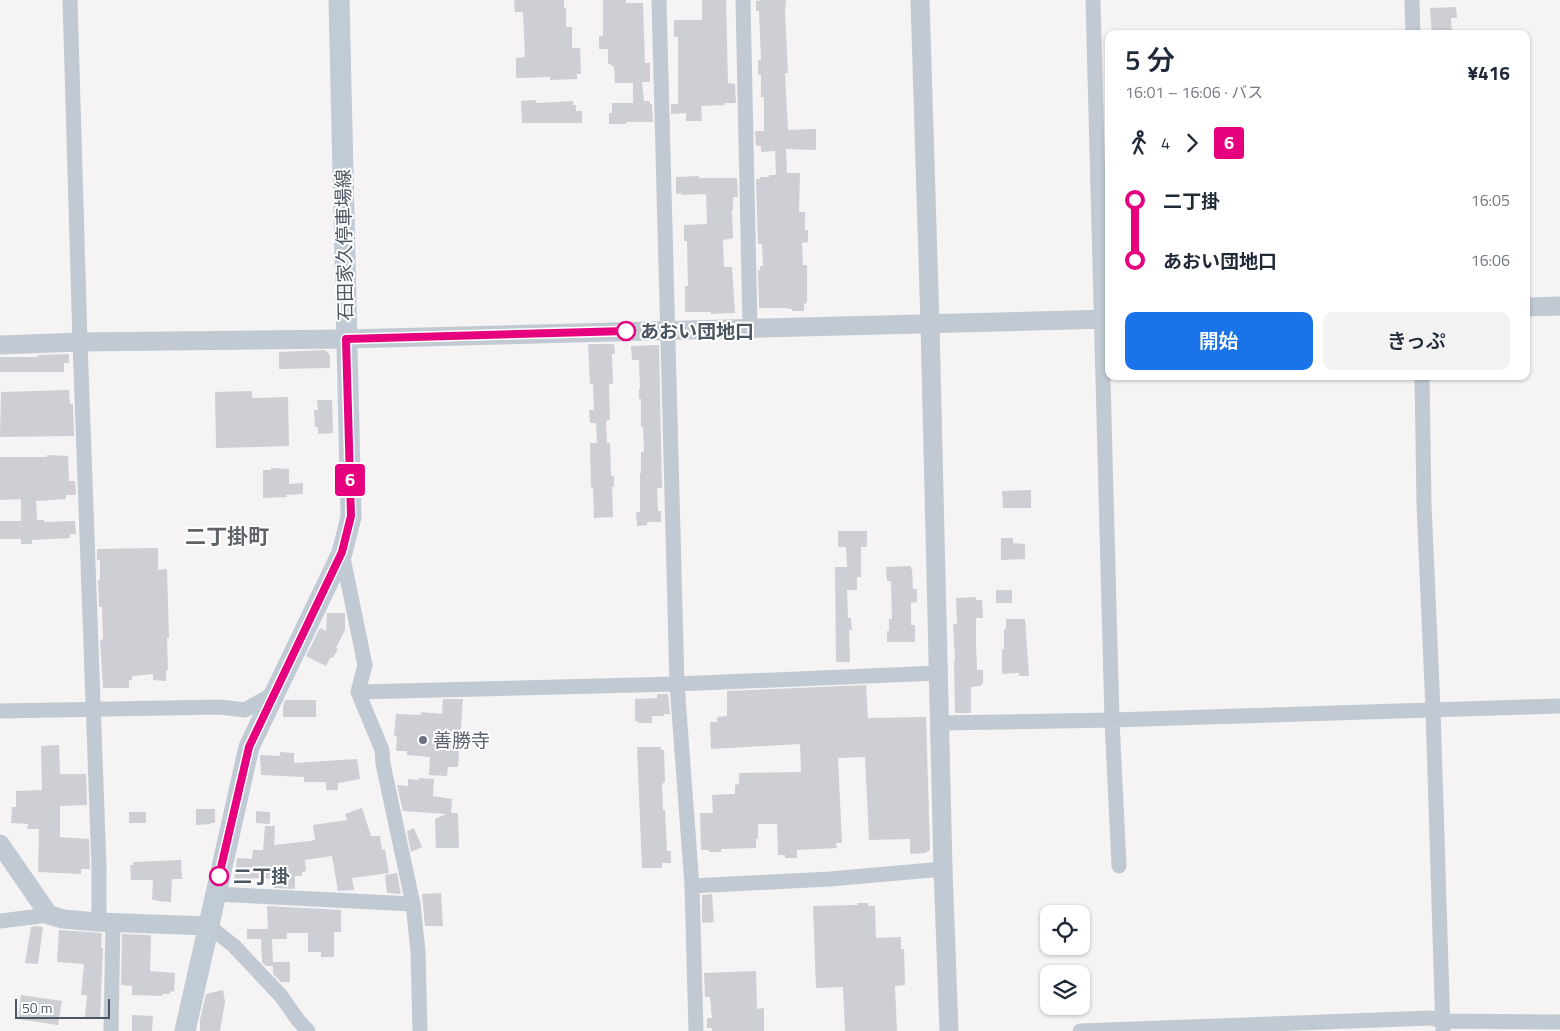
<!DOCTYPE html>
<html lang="ja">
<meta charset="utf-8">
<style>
:root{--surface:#fff;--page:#f2f2f3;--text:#1f2937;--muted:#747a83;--accent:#1a73e8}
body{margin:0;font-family:"Titillium Web","Noto Sans JP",sans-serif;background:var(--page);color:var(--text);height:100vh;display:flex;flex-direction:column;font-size:19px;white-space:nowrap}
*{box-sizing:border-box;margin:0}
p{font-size:16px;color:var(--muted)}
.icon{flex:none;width:28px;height:28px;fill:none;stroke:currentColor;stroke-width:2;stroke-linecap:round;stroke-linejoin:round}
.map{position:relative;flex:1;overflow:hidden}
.sheet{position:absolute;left:1105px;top:30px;width:425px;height:350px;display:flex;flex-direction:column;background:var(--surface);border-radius:10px;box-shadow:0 1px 4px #0004}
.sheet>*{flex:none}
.badge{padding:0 10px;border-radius:4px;font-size:18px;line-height:32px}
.buttons{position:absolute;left:1040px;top:905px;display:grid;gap:10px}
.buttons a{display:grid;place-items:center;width:50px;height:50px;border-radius:10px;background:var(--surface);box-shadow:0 1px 4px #0004;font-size:25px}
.scale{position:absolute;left:15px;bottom:12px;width:95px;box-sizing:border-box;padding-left:5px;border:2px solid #4a5661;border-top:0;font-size:14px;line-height:18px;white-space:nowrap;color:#4a5661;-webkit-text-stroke:4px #fff;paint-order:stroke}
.map>.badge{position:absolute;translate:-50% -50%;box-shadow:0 0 0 2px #fff}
.legs{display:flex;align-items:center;gap:8px;height:55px;padding:0 20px;font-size:16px}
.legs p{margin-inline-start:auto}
.head{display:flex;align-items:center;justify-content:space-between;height:85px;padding:0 20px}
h1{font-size:28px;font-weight:600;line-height:38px}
.cta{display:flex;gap:10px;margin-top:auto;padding:10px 20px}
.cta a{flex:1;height:58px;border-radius:10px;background:var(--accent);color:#fff;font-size:20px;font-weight:600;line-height:58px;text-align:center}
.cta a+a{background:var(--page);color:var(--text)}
ul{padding:0 20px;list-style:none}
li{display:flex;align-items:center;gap:18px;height:60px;font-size:19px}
li i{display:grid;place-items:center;width:8px;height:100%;margin:0 6px;background:currentColor}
li i::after{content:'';width:12px;height:12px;margin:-6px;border:4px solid;border-radius:50%;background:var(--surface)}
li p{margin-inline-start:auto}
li:first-child i{background:linear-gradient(#0000 50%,currentColor 0)}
li:last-child i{background:linear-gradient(currentColor 50%,#0000 0)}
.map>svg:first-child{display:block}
.building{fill:#cdcfd5}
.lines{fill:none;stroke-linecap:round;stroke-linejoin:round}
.minor{stroke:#c1cad2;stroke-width:15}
.tertiary{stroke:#c1cad2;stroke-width:19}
.secondary{stroke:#c1cbd6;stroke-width:21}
.line-1-casing{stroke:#fff;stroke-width:11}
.line-1{stroke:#e6007e;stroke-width:8}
.stop-1-dot{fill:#fff;stroke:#e6007e;stroke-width:2.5}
.worship-dot{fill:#6b7280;stroke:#fff;stroke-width:2}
.labels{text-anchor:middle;stroke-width:4;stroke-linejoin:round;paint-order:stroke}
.street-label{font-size:19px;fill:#4a5661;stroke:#fff}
.stop-label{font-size:19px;font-weight:bold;fill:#4a5661;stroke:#fff;text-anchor:start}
.worship-label{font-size:19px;fill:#5b616d;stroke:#fff;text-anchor:start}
.quarter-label{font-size:21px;font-weight:bold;fill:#5f6368;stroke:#fff}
</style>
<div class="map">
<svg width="1560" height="1031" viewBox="0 0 1560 1031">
<rect width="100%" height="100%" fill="#f5f3f3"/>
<path class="building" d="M 514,0 L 564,0 L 564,8 L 566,8 L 566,27 L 572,27 L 572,48 L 580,48 L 581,74 L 577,74 L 577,79 L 550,80 L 550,77 L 516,78 L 516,58 L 525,57 L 523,12 L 515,12 Z
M 603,0 L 626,0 L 626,3 L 643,3 L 645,63 L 650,63 L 650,82 L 642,82 L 644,101 L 650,101 L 650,104 L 652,104 L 653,122 L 626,122 L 626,124 L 609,124 L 609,113 L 612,113 L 612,103 L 633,103 L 633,83 L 615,83 L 614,66 L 611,66 L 611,64 L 608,64 L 608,49 L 599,49 L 599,36 L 603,36 Z
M 702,0 L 726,0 L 728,83 L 735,84 L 736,103 L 725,103 L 725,105 L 701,106 L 702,121 L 686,121 L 686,113 L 671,114 L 671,104 L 678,104 L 678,37 L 674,37 L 674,20 L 702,20 Z
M 762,0 L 786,0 L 785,12 L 788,73 L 785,73 L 788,130 L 816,129 L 816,150 L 786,149 L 787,173 L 800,173 L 799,212 L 805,212 L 805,230 L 808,230 L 808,242 L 802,243 L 803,265 L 807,265 L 807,303 L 804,304 L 804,311 L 792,311 L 792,309 L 788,309 L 788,308 L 759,308 L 758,270 L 760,270 L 760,266 L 763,266 L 762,244 L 758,244 L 756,179 L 760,179 L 760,177 L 769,177 L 769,175 L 775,175 L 776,173 L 775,151 L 761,152 L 761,146 L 756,146 L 755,131 L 764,131 L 764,97 L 761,97 L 761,75 L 758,75 L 758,60 L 761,60 L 759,11 L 756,11 L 756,1 Z
M 1456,7 L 1457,18 L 1451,18 L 1452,34 L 1432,34 L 1430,8 Z
M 536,100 L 536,103 L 573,101 L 573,105 L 576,105 L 576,111 L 582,111 L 582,123 L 522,123 L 521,101 Z
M 699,176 L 699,178 L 737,178 L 738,197 L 733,197 L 733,210 L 732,210 L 733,238 L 723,240 L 724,267 L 732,267 L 735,313 L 711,314 L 711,312 L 685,312 L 685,286 L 688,286 L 687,241 L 684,241 L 684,225 L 707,224 L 706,194 L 681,195 L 681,193 L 676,194 L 676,177 Z
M 588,344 L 614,344 L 615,354 L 612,354 L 613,384 L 609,384 L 610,420 L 606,421 L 607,443 L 610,443 L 611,476 L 614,476 L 614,487 L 612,487 L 613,517 L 594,518 L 593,488 L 591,487 L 590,443 L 597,443 L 596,423 L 590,423 L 589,410 L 594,410 L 593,384 L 590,384 Z
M 659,345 L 662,488 L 657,488 L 658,511 L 661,511 L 661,522 L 647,522 L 647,525 L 637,526 L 636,512 L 640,512 L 640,473 L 641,473 L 641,452 L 644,452 L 643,427 L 641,427 L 641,399 L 639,399 L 639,389 L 640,389 L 639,360 L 632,360 L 631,346 Z
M 325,350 L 330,355 L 330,368 L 279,369 L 279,352 Z
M 69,354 L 69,363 L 64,363 L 64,372 L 0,372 L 0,357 L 38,357 L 38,355 Z
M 69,390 L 70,404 L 73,404 L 74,436 L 0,437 L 1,392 Z
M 252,391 L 252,398 L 288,397 L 289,446 L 216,448 L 215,392 Z
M 317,400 L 332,400 L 333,433 L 318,434 L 318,427 L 315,427 L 314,410 L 318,410 Z
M 47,455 L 68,456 L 69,481 L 75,481 L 76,495 L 66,495 L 66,499 L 36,501 L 37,520 L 44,520 L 44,522 L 75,521 L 76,534 L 70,534 L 70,538 L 32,540 L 32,544 L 21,544 L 21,539 L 0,539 L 0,521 L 21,521 L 21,499 L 0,500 L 0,457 L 47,457 Z
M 271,468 L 289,469 L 289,484 L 303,483 L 303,494 L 286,495 L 287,497 L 263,498 L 263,470 L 271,470 Z
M 1031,490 L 1031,508 L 1003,508 L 1002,491 Z
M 838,531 L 867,531 L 867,547 L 861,547 L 861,577 L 857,577 L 857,590 L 847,590 L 848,618 L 851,618 L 852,630 L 849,630 L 850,662 L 836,662 L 835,567 L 847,567 L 846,547 L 838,547 Z
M 1001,538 L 1013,538 L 1013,543 L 1025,544 L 1025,559 L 1001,560 Z
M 158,548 L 158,570 L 167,569 L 169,638 L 167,638 L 168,670 L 166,670 L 166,681 L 153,680 L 153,674 L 132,676 L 132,680 L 129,680 L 129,688 L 103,688 L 100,640 L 102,640 L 103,637 L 102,607 L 99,607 L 98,580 L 100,580 L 100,560 L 97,560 L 97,549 Z
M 911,566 L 911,569 L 912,569 L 913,589 L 917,589 L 917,602 L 911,603 L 911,625 L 915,625 L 915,642 L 887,642 L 887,631 L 889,631 L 889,619 L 892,619 L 891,581 L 887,581 L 886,567 Z
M 996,590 L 1012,590 L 1012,603 L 996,603 Z
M 976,597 L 976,600 L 982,600 L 983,618 L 976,618 L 976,645 L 977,670 L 983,670 L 983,684 L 981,684 L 981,686 L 971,687 L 971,713 L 955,713 L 954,660 L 955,660 L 953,624 L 957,624 L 956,598 Z
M 327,613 L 345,613 L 345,630 L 336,648 L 338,649 L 333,658 L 331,657 L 326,666 L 306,656 L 320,628 L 326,631 Z
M 1006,619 L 1025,619 L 1029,676 L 1019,676 L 1019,673 L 1002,674 L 1002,649 L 1004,649 L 1004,629 L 1006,629 Z
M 866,685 L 868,718 L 926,717 L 930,850 L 925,853 L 910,854 L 910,839 L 869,840 L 865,757 L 838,758 L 842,843 L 836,843 L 837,848 L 797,850 L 797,858 L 785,858 L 785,855 L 778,855 L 777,824 L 758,824 L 758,839 L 756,839 L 756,848 L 721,849 L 721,852 L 709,852 L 709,850 L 701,850 L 700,813 L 713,813 L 712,795 L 735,794 L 735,785 L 739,784 L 739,773 L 801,772 L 800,744 L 711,749 L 710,722 L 717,722 L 717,717 L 727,716 L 727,691 Z
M 657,694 L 668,694 L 670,714 L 664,714 L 664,716 L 652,716 L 652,723 L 638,723 L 638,721 L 635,721 L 635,699 L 657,698 Z
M 443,699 L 463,699 L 458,767 L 448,767 L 447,776 L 429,775 L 430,757 L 407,755 L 407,751 L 396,751 L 397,736 L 394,736 L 396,714 L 421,715 L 421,712 L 442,714 Z
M 285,700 L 316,700 L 316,717 L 283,717 L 283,706 Z
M 59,745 L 60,774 L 86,774 L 87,805 L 60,806 L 60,837 L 89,839 L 90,869 L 81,869 L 81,874 L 38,872 L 39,829 L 27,829 L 28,824 L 11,823 L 12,807 L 16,807 L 16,791 L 42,790 L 41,746 Z
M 637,747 L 661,747 L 661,750 L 664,750 L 665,782 L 662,784 L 663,810 L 665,810 L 667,851 L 671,851 L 671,863 L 662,863 L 662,868 L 642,868 Z
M 280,752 L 294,753 L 294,763 L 357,759 L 360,779 L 338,783 L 338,790 L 326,790 L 326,782 L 304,782 L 304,777 L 261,775 L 260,755 L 280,756 Z
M 419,778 L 434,779 L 433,796 L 452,799 L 451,813 L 458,813 L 459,848 L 436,848 L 435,819 L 446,814 L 403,811 L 397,785 L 408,786 L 408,779 L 419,780 Z
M 362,808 L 371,836 L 380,836 L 382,850 L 385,849 L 389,873 L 352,878 L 354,890 L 338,891 L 332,856 L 305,860 L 306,871 L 302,872 L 302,876 L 295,876 L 295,889 L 274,888 L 274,879 L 253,878 L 253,882 L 234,880 L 237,858 L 252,859 L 253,850 L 263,850 L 265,826 L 275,826 L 274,845 L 310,841 L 315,840 L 313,825 L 347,820 L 345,814 Z
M 196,809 L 215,809 L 215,823 L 211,823 L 211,824 L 196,825 Z
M 256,811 L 270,812 L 270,824 L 256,823 Z
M 129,812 L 146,812 L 146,823 L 129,823 Z
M 414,828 L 422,847 L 411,852 L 407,831 Z
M 181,860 L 182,879 L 172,879 L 171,902 L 157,901 L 157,900 L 152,900 L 153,880 L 131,880 L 130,865 L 133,865 L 133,862 Z
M 397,873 L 401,894 L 387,893 L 385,875 Z
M 441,893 L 443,926 L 425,926 L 422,894 Z
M 712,894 L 714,922 L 702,923 L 702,895 Z
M 857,903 L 868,903 L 868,906 L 875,906 L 876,938 L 901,937 L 901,949 L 904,949 L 905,985 L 895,986 L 897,1031 L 845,1031 L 843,987 L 816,988 L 813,906 L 858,905 Z
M 267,906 L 341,910 L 341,932 L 334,932 L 334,957 L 321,957 L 321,952 L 308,952 L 308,933 L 287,933 L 287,939 L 272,939 L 273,966 L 266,966 L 262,962 L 261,939 L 247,939 L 247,929 L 268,929 Z
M 36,926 L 43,927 L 38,964 L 25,963 L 31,927 Z
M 59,930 L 102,933 L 101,948 L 103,948 L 100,1018 L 85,1017 L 87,995 L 81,995 L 84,964 L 57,962 Z
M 122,934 L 151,935 L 150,971 L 175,973 L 174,992 L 170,991 L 170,994 L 162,994 L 162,996 L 132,995 L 132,986 L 121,985 Z
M 273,962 L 290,962 L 290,982 L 281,982 L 273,974 Z
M 756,971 L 757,1009 L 764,1008 L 764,1031 L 712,1031 L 712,1028 L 707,1028 L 707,1018 L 712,1018 L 710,997 L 705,997 L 704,973 Z
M 223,990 L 225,1002 L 220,1031 L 200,1031 L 200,1020 L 206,994 Z
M 21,995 L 62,1001 L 58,1025 L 18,1019 Z
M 132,1015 L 153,1016 L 152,1031 L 132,1031 Z"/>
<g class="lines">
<path class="minor" d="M 70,0 L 80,342 L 99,867 L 99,910 L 97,922
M 659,0 L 677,684 L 692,886 L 696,1031
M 743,0 L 750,328
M 1093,0 L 1112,720 L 1119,866
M 1412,0 L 1413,34
M 1422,376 L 1424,504 L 1433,709 L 1443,1031
M 342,553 L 365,665 L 358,692 L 382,750 L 383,764 L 413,904 L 418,951 L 420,1031
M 358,692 L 677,684 L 938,673
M 0,711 L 220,707 L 245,710 L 273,694
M 939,723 L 1112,720 L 1560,706
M 692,886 L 830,879 L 943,869
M 215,894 L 413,904
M 0,921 L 49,915
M 209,926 L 234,946 L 281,996 L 298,1020 L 308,1031
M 111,1031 L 113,922
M 1080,1031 L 1431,1018 L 1442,1021 L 1560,1022"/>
<path class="tertiary" d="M 920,0 L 930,324 L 943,869 L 949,1031
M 1526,307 L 1560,306
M 0,345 L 80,342 L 346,339 L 1109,319
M 0,844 L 49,915 L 63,919 L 97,922 L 209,926"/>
<path class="secondary" d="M 185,1031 L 249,747 L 342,553 L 351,517 L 339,0"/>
</g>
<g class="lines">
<defs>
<path id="line-1" d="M 219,876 L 249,747 L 342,552 L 351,516 L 346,339 L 626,331"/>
</defs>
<use href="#line-1" class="line-1-casing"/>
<use href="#line-1" class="line-1"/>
</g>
<g class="stop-1-dot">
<circle cx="626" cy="331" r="9"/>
<circle cx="219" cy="876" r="9"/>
</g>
<circle class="worship-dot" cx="423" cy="740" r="5"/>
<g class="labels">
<g class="street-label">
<text transform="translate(344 245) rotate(-91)" y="7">石田家久停車場線</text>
</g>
<g class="stop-label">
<text x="640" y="338">あおい団地口</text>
<text x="233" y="883">二丁掛</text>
</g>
<g class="worship-label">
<text x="433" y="747">善勝寺</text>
</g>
<g class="quarter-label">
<text x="227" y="544">二丁掛町</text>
</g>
</g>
</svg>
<div class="buttons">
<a><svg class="icon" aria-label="locate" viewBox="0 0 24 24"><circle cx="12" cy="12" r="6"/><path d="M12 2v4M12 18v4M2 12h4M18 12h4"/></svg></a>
<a><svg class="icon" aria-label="layers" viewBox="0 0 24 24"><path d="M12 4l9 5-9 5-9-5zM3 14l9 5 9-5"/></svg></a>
</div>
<div class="scale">50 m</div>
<b class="badge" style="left:350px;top:480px;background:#e6007e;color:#fff">6</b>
<section class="sheet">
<div class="head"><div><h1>5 分</h1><p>16:01 – 16:06 · バス</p></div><b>¥416</b></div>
<div class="legs"><svg class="icon" aria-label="walk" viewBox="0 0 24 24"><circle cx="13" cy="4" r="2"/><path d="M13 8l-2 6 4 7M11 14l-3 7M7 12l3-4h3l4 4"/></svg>4<svg class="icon" aria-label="forward" viewBox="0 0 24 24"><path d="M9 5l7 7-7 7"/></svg><b class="badge" style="background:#e6007e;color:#fff">6</b></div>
<ul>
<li><i style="color:#e6007e"></i><b>二丁掛</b><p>16:05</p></li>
<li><i style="color:#e6007e"></i><b>あおい団地口</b><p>16:06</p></li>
</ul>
<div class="cta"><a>開始</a><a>きっぷ</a></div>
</section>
</div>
